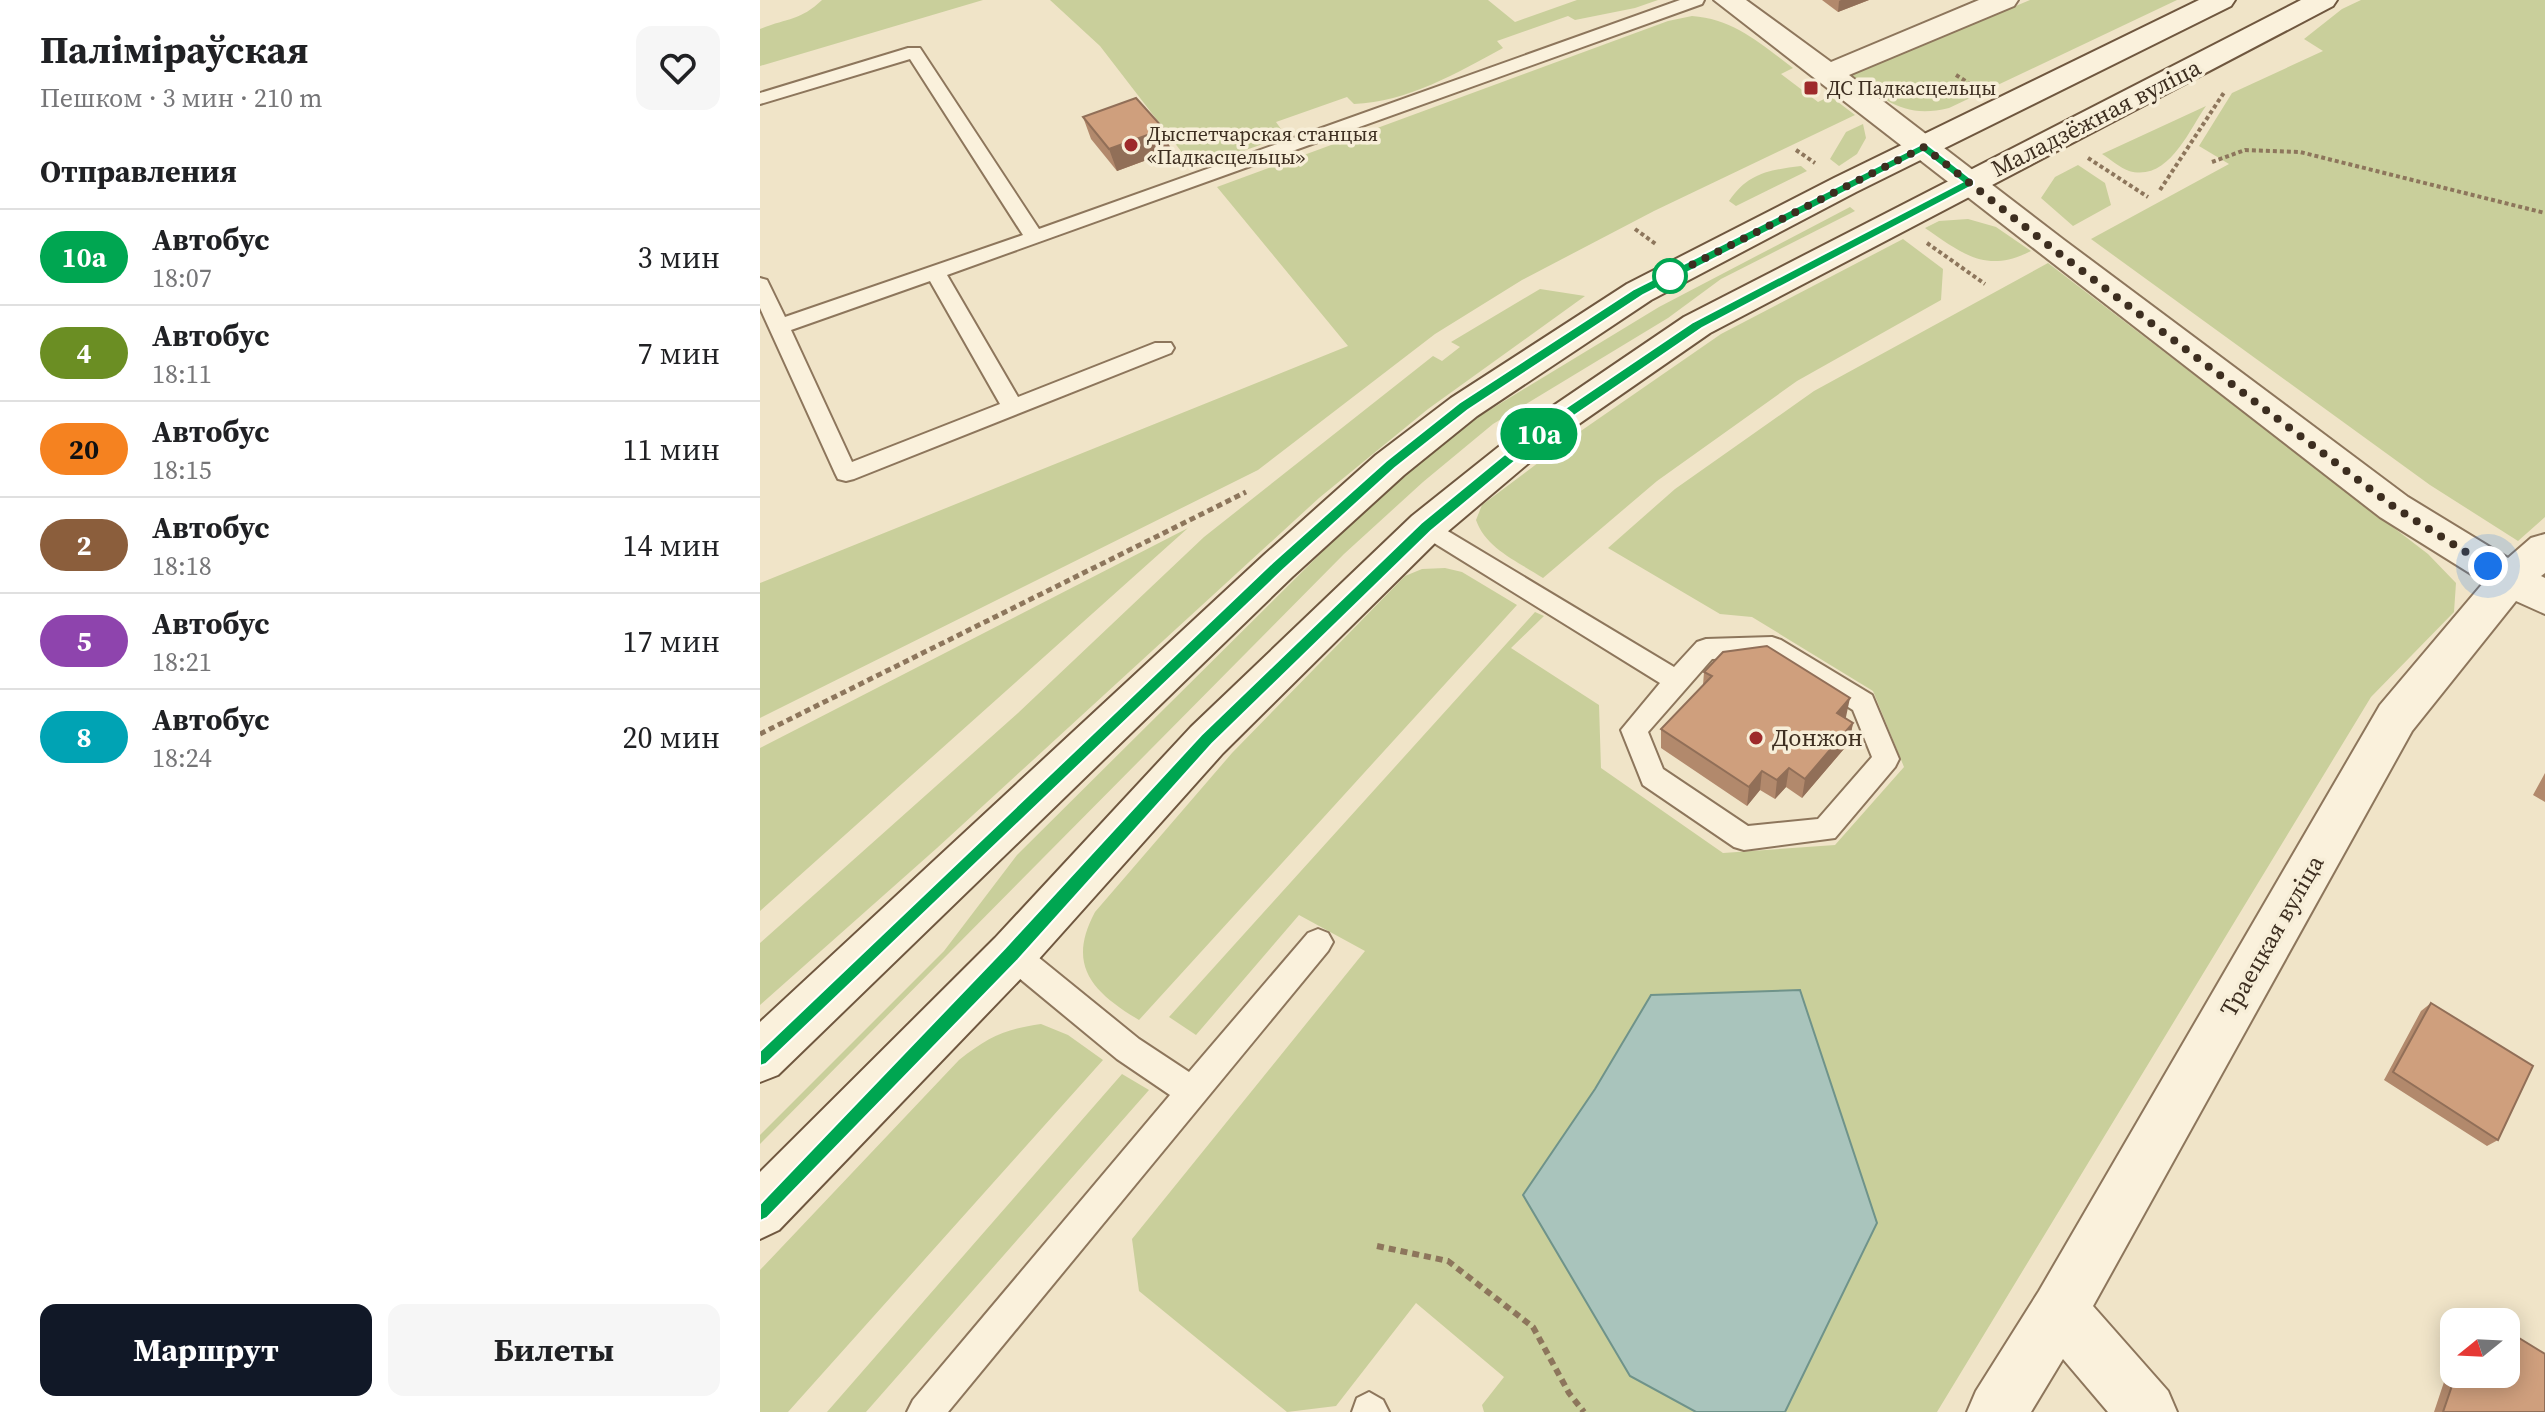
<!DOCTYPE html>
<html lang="ru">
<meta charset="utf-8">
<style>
:root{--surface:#fff;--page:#f6f6f6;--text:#202124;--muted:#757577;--line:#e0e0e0;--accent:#111827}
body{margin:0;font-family:"Source Serif 4",serif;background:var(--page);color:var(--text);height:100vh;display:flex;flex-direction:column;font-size:30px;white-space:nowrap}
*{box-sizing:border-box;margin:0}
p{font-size:26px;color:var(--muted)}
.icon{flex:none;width:44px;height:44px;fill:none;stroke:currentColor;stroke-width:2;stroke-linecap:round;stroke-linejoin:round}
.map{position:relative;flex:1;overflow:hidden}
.sheet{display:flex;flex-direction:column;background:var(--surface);width:760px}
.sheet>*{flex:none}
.badge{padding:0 16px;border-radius:26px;font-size:28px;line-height:52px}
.needle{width:52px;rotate:252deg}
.tools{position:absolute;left:1680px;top:1308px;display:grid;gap:16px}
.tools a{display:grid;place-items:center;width:80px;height:80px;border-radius:16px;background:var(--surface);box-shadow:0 4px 20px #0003;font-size:40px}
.you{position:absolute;width:40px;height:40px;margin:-20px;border:6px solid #fff;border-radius:50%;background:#1a73e8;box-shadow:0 0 0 12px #1a73e833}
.map>.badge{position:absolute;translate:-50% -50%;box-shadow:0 0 0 4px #fff}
h2{padding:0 40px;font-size:30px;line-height:72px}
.round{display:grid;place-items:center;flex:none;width:84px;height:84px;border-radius:16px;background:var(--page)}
.summary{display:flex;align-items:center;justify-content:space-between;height:136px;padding:0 40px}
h1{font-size:38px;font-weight:700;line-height:60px}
.cta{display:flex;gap:16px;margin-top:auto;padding:16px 40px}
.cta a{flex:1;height:92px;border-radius:16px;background:var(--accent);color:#fff;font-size:32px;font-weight:700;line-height:92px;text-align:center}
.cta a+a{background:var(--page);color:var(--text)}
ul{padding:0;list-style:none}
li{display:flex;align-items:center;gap:24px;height:96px;padding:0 40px;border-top:2px solid var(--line)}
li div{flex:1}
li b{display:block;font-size:30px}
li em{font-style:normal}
li .badge{min-width:88px;font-weight:700;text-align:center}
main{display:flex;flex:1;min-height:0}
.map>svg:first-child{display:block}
.green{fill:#c9cf9b}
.water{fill:#a9c4bc;stroke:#6f938a;stroke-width:2}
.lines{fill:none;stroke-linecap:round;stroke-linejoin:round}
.lane-casing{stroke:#8d765c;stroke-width:4}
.street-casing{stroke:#8d765c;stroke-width:4}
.secondary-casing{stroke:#6f573f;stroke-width:4}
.path-far2{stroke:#8d765c;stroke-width:4;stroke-dasharray:4 3;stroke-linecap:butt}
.path-far1{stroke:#8d765c;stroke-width:5;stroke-dasharray:6 4;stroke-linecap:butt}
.path{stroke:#8d765c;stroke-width:6;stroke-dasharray:7 5;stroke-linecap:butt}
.lane{fill:#faf1dc;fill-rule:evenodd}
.street{fill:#faf1dc;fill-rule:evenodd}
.secondary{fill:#faf1dc;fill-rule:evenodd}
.wall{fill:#b2896c}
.shaded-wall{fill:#916f58}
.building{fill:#cf9f7d;stroke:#916f58;stroke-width:2}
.line{fill:#00a651;stroke:#fff;stroke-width:2}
.walk{stroke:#3d2e20;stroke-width:8;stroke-dasharray:0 14.4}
.poi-dot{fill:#9e2a2b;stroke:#f7eed8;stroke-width:3}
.stop-dot{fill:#fff;stroke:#00a651;stroke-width:4}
.labels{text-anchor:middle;stroke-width:7;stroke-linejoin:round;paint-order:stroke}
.far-poi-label{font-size:20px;fill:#3d2e20;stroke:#f7eed8;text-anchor:start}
.street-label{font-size:24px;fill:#3d2e20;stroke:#f7eed8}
.poi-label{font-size:24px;fill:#3d2e20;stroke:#f7eed8;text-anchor:start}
</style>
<main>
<section class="sheet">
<div class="summary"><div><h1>Паліміраўская</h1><p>Пешком · 3 мин · 210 m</p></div><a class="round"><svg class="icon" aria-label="heart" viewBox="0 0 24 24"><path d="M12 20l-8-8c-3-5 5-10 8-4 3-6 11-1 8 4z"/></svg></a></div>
<h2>Отправления</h2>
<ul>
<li><span class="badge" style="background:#00a651;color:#fff">10а</span><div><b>Автобус</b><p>18:07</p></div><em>3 мин</em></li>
<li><span class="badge" style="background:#6b8e23;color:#fff">4</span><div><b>Автобус</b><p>18:11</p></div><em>7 мин</em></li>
<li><span class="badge" style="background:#f58220;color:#111">20</span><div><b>Автобус</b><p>18:15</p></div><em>11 мин</em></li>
<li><span class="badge" style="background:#8b5e3c;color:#fff">2</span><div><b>Автобус</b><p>18:18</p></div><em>14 мин</em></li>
<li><span class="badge" style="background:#8e44ad;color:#fff">5</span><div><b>Автобус</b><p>18:21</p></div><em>17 мин</em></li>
<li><span class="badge" style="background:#00a3b4;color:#fff">8</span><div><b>Автобус</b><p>18:24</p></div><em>20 мин</em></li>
</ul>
<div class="cta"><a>Маршрут</a><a>Билеты</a></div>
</section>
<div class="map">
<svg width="1785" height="1412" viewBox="0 0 1785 1412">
<rect width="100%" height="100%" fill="#f0e4c8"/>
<path class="green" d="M 62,0 L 223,0 L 0,66 L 0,29 C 27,18 40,21 62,0 Z
M 290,0 L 728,0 L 755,22 L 817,0 L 898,0 L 875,8 L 815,20 L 808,16 L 737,41 L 743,48 C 697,73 647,102 594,104 L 587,97 L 516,122 L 521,129 L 503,144 L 434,168 L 340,46 Z
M 1270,0 L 1417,0 L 1189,108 C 1144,119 1125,100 1091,75 Z
M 1601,0 L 1785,0 L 1785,517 L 1758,541 L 1670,485 L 1331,239 L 1469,164 L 1439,146 L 1472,93 L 1563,51 L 1544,39 L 1582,9 Z
M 932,16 C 974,19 1001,44 1033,68 L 1021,74 L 1058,102 L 1070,96 L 1095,115 L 894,211 L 762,280 L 675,334 L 498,470 L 0,718 L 0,583 L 588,346 L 457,187 L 908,21 Z
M 1446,106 C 1428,132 1408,182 1369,171 C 1360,168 1350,159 1342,154 Z
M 1103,124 L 1106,138 L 1097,154 L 1079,166 L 1070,159 L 1086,132 Z
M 1318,165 L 1345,183 L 1351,205 L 1313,226 L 1281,198 L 1295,177 Z
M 1041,166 L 1047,171 L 976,206 L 969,201 C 988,173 1009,170 1041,166 Z
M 1090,207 L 1095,211 L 961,279 L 908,318 L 733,424 L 663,482 L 584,554 L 0,1144 L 0,1135 L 184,951 L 257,855 L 565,549 L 647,474 L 718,417 L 899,307 Z
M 1208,219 L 1236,227 L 1271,251 C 1226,274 1203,254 1165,228 L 1179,221 Z
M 1143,239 L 1183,269 L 1181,300 L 1037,381 L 897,481 L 783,578 C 759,562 726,549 716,520 L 722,505 L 815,435 L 961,334 Z
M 1288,263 L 1668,554 L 1696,583 L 1694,612 L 1611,697 L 1177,1412 L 1025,1412 L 1117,1223 L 891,996 L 835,1089 L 870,1376 L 936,1412 L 724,1412 L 722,1405 L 744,1377 L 656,1303 L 576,1406 L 527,1412 L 379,1291 L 372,1239 L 605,951 L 539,915 L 436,1035 L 409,1017 L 775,612 L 784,616 L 751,648 L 839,705 L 841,768 L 963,853 L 1075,845 L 1144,767 L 1113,691 L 992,617 L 960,614 L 848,548 L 915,489 L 1054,391 Z
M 780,289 L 825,296 L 668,409 L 559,498 L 177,848 L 0,1005 L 0,943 L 258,713 L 444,537 L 673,356 L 682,361 L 700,347 L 691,342 Z
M 428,528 L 0,911 L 0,748 Z
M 685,568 L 702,572 L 757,605 L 379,1020 C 333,992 306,966 335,912 L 472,753 L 645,576 L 662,569 Z
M 281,1024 L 308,1035 L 343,1060 L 28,1412 L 0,1412 L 0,1270 L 199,1060 C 228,1037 245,1029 281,1024 Z
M 362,1074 L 389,1090 L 106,1412 L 67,1412 Z"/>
<path class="water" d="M 1040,990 L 1117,1223 L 1025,1412 L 936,1412 L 870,1376 L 763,1195 L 835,1089 L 891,995 Z"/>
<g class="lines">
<defs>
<path id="lane" d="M 920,0 L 944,0 L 942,4 L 187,275 L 258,397 L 395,343 L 411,343 L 414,348 L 411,353 L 94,479 L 86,481 L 78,479 L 75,473 L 0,308 L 0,278 L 7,280 L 25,317 L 263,235 L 150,59 L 0,104 L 0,93 L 148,48 L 160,48 L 279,229 ZM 170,281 L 240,404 L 92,462 L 31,330 Z
M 666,518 L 914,667 L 937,642 L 946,639 L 1012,637 L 1021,640 L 1112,695 L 1139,759 L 1135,767 L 1075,838 L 984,850 L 974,847 L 883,785 L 861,730 L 900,683 L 658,533 L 654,527 L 658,521 ZM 1008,657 L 1093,710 L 1112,757 L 1058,819 L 988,826 L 903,769 L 888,732 L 952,659 Z
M 558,929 L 568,933 L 573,942 L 568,951 L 188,1412 L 147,1412 L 153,1400 L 410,1095 L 357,1059 L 242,964 L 237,954 L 242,944 L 252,941 L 262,944 L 379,1039 L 429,1072 L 548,933 Z
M 609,1392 L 623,1400 L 629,1412 L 592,1412 L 597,1398 Z"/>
<path id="street" d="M 954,0 L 986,0 L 1071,62 L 1219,0 L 1258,0 L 1254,6 L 1089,75 L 1304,240 L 1648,497 L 1748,558 L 1771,538 L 1785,534 L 1785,573 L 1781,576 L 1785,578 L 1785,614 L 1756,601 L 1652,731 L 1333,1306 L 1408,1391 L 1417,1412 L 1348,1412 L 1303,1359 L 1271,1412 L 1207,1412 L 1216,1391 L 1279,1291 L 1620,705 L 1724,582 L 1620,517 Z"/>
<path id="secondary" d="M 1439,0 L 1475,0 L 1471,6 L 1096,192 L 891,300 L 717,416 L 644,475 L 532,577 L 18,1075 L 0,1082 L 0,1022 L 504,555 L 616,455 L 691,398 L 867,284 L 1074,178 Z
M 1541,0 L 1577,0 L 1573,6 L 950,333 L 797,439 L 680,538 L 463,753 L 269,970 L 19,1230 L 0,1239 L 0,1172 L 235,938 L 431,727 L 652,516 L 771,421 L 924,317 Z"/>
</defs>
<use href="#lane" class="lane-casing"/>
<use href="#street" class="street-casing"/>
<use href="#secondary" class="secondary-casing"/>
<path class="path-far2" d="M 1196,75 L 1215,87
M 1036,150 L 1055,163
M 1328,158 L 1388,197
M 1452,162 L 1485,150 L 1540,152 L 1785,213
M 1400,190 L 1465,91
M 875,229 L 897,245
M 1167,243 L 1225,284"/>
<path class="path-far1" d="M 0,734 L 486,492"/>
<path class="path" d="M 617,1246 L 688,1261 L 773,1327 L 809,1393 L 824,1412"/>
<use href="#lane" class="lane"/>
<use href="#street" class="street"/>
<use href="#secondary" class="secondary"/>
</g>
<path class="wall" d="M 1062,0 L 1109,0 L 1078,12 Z
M 323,117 L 404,129 L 411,151 L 357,171 L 331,139 Z
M 944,672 L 1086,717 L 1086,718 L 1093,723 L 1089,743 L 1042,798 L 1026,787 L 1015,799 L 1000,790 L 987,806 L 901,748 L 901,729 L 943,685 Z
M 1785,773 L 1785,802 L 1773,795 Z
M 1671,1003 L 1738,1140 L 1727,1146 L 1624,1080 L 1661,1011 Z
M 1717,1313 L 1732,1322 L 1704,1322 L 1706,1318 Z
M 1694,1352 L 1694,1374 L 1746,1374 L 1785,1412 L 1674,1412 Z"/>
<path class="shaded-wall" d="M 1081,0 L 1109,0 L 1078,12 L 1079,1 Z
M 404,129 L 411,151 L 357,171 L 349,149 Z
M 1090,698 L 1086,717 L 1073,732 L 1077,713 Z
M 1093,723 L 1089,743 L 1042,798 L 1045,779 Z
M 1029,768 L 1026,787 L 1015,799 L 1017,780 Z
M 1002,771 L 1000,790 L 987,806 L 989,787 Z"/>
<path class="building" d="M 376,98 L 404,129 L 349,149 L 323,117 Z
M 1007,646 L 1090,698 L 1077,713 L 1093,723 L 1045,779 L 1029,768 L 1017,780 L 1002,771 L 989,787 L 901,729 L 952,676 L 944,672 L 963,652 Z
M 1671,1003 L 1773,1066 L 1738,1140 L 1633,1072 Z
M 1717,1313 L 1732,1322 L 1714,1322 Z
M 1746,1330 L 1785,1354 L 1785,1412 L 1683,1412 L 1696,1374 L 1746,1374 Z"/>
<path class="line" d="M 1160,145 L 1168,145 L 1214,181 L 1214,185 L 942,328 L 789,433 L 671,531 L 452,744 L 258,960 L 7,1218 L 0,1221 L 0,1204 L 245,948 L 441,735 L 661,523 L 779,426 L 933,322 L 1202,182 L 1163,152 L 883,295 L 708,410 L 635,468 L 523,570 L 6,1064 L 0,1066 L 0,1051 L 513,562 L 626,461 L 699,403 L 874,289 Z"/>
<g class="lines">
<path class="walk" d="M 910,276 L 902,280 L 1164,147 L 1292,248 L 1634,507 L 1728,566"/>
</g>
<g class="poi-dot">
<rect x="1043" y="80" width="16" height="16" rx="4"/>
<circle cx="371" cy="145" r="8"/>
<circle cx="996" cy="738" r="8"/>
</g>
<circle class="stop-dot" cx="910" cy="276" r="16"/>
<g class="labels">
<g class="far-poi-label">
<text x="1067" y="95">ДС Падкасцельцы</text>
<text x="387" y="141">Дыспетчарская станцыя<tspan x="387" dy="23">«Падкасцельцы»</tspan></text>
</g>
<g class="street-label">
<text transform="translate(1336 118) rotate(-27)" y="8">Маладзёжная вуліца</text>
<text transform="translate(1512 936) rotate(-60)" y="8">Траецкая вуліца</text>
</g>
<g class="poi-label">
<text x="1012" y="746">Донжон</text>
</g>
</g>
</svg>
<div class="tools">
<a><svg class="needle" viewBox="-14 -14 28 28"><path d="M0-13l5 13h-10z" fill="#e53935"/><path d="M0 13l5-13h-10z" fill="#757577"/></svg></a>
</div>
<div class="you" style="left:1728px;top:566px"></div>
<b class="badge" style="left:779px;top:434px;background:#00a651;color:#fff">10а</b>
</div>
</main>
